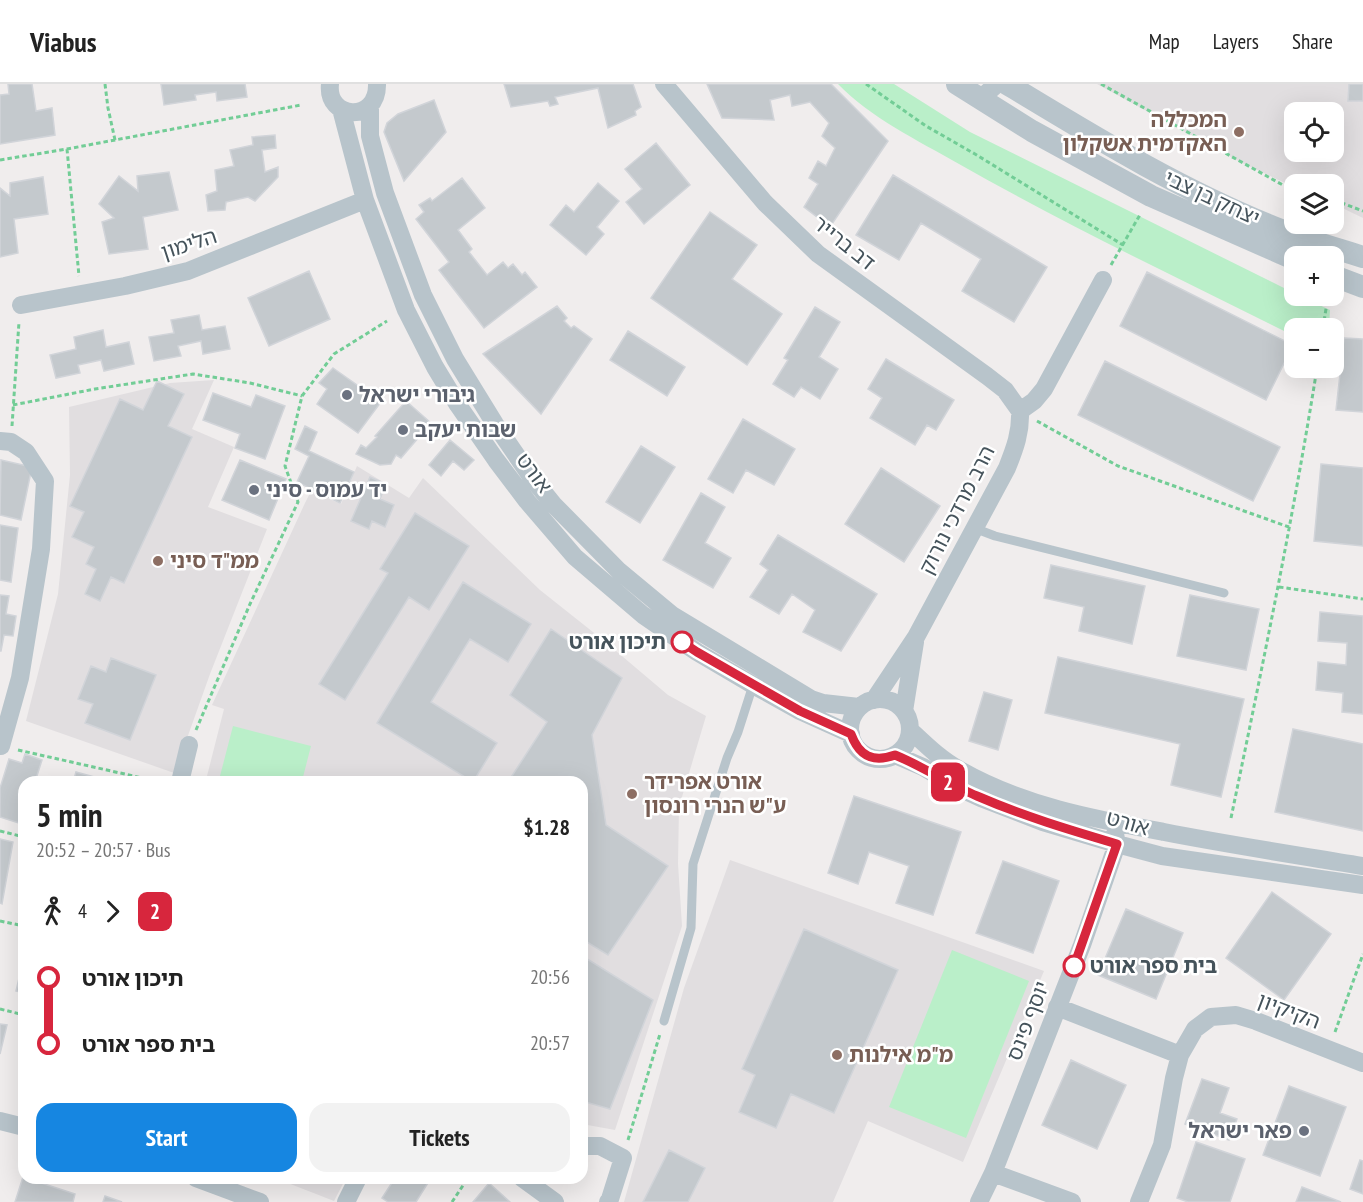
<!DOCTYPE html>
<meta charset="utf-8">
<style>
:root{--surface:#fff;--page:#f2f2f2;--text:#222;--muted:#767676;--line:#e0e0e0;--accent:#1686e1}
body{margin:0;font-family:"PT Sans Narrow","Noto Sans Hebrew",sans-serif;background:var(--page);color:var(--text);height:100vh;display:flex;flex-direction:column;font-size:22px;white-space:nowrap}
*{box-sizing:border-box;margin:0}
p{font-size:20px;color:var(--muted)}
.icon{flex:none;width:33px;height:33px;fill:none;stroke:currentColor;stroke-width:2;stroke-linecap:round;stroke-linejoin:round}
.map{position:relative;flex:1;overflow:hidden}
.sheet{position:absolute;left:18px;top:692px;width:570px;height:408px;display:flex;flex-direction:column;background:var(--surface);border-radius:18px;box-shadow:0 6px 24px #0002}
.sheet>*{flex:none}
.badge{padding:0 12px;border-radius:9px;font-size:21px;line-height:39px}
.controls{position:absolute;left:1284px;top:18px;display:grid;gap:12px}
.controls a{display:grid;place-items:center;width:60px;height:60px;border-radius:12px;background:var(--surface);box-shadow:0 6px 24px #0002;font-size:30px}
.map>.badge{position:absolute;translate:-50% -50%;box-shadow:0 0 0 3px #fff}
.legs{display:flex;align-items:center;gap:9px;height:66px;padding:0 18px;font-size:20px}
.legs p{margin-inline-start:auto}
.headline{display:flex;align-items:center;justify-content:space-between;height:102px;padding:0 18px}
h1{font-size:33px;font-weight:800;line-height:45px}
.button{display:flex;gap:12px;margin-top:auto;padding:12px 18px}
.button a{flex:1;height:69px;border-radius:18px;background:var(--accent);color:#fff;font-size:24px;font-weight:800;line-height:69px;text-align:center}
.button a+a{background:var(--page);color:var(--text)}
ul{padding:0 18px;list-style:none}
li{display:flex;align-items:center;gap:21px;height:66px;font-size:22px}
li i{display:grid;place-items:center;width:9px;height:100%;margin:0 8px;background:currentColor}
li i::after{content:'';width:15px;height:15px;margin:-8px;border:4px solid;border-radius:50%;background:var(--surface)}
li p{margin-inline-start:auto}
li:first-child i{background:linear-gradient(#0000 50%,currentColor 0)}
li:last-child i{background:linear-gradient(currentColor 50%,#0000 0)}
header{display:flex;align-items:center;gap:36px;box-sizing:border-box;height:84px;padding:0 30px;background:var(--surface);border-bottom:2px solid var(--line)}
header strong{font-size:28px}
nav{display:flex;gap:33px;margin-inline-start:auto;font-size:21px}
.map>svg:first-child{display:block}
.education{fill:#e1dee0;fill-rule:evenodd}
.green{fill:#baefc9}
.building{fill:#c4c9cd;stroke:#d1d4d9;stroke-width:1.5}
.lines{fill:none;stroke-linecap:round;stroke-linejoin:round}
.path{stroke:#72cd96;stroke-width:3;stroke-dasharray:4.5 3;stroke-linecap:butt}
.service{stroke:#b8c4cb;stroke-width:9}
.minor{stroke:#b8c4cb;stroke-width:18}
.tertiary{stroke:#b8c4cb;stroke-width:22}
.line-1-casing{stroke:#fff;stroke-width:14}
.line-1{stroke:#d7263d;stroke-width:9}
.education-dot{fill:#8d6e63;stroke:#fff;stroke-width:2}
.worship-dot{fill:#6b7280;stroke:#fff;stroke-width:2}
.stop-1-dot{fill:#fff;stroke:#d7263d;stroke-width:3}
.labels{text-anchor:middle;stroke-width:5;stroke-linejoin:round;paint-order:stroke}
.education-label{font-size:21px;font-weight:bold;fill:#785e54;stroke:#fff;text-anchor:start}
.street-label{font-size:21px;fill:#45535b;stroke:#fff}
.worship-label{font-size:21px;font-weight:bold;fill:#5b616d;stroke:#fff;text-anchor:start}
.stop-label{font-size:21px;font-weight:bold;fill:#45535b;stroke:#fff;text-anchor:end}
</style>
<header>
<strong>Viabus</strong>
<nav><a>Map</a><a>Layers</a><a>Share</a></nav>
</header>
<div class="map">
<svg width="1363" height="1118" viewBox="0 0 1363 1118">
<rect width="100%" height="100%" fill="#f0eded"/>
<path class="education" d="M 1097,0 L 1363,0 L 1363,134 L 1334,120 L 1334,100 L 1294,100 L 1294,103 L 1242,79 ZM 1294,28 L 1334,28 L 1334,68 L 1294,68 Z
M 214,296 L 192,345 L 234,363 L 208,423 L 267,445 L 210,590 L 185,660 L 177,690 L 26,637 L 58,510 L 70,391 L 69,323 L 170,299 Z
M 357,382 L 409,414 L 423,394 L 540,506 L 603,556 L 668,611 L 706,632 L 679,723 L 678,780 L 682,842 L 615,1046 L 582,1040 L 582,698 L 211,698 L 206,696 L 224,625 L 212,621 L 305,419 L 311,407 L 341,420 Z
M 730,776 L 1044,887 L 963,1078 L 868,1037 L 833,1118 L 624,1118 L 684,904 Z
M 275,1094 L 346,1094 L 334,1117 Z"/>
<path class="green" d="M 838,0 L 894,0 L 970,48 L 1294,209 L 1294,212 L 1300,212 L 1330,226 L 1329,244 L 1294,244 L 1294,252 C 1182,196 1068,142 959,80 C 917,56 871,34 838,0 Z
M 233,642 L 311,662 L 302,697 L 241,697 L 220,692 Z
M 952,866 L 1029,897 L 966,1054 L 889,1023 Z"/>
<path class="building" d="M 8,0 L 32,0 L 36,27 L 52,24 L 55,51 L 0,60 L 0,11 L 9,10 Z
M 161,0 L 245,0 L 247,13 L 217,17 L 216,8 L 195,11 L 196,16 L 164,21 Z
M 504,0 L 633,0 L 641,23 L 635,27 L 636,31 L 608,44 L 598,4 L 555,13 L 558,20 L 550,22 L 548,17 L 511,23 Z
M 707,0 L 831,0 L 888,57 L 830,143 L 804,123 L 818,100 L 809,94 L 811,90 L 818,77 L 826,82 L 835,64 L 822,52 L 829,39 L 810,18 L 792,22 L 790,11 L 770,16 L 774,36 L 722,34 Z
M 1349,0 L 1363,0 L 1363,17 L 1348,17 Z
M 434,16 L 446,48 L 404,97 L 384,48 L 387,39 L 398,30 Z
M 275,51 L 276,64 L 262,66 L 265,88 L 278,83 L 278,93 L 255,117 L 248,113 L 226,118 L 225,126 L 208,127 L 206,111 L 217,107 L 215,86 L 234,82 L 230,66 L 253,61 L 252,53 Z
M 656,59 L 690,101 L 644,140 L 626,118 L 642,105 L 625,85 Z
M 169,88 L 178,126 L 143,133 L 148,165 L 109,170 L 102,138 L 114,134 L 99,120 L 119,92 L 138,107 L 137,92 Z
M 893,91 L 1047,183 L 1014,238 L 962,207 L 981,175 L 921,139 L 899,176 L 856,151 Z
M 43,93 L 48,130 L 14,135 L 18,169 L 0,173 L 0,104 L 10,112 L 10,99 Z
M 462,94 L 485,124 L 458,146 L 472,165 L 469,168 L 487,191 L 503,178 L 508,184 L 513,180 L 522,191 L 525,188 L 537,203 L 484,244 L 439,186 L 449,178 L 416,135 L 424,128 L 419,121 L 430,114 L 432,117 Z
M 598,99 L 619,117 L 597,143 L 604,150 L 586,171 L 550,141 L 566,121 L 574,128 Z
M 710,128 L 757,161 L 732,195 L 782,230 L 747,281 L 651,214 Z
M 309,187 L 330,235 L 269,262 L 248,214 Z
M 1147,188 L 1293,261 L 1266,316 L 1120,242 Z
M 557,222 L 567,234 L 564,237 L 571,244 L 574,242 L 592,255 L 541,330 L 483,270 Z
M 815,223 L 840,238 L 819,273 L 838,285 L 820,315 L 801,303 L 794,313 L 773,300 L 788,276 L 784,274 Z
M 199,231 L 202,246 L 225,242 L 230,265 L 203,270 L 201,257 L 178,262 L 181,272 L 154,277 L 149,253 L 174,249 L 171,236 Z
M 103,246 L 106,263 L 129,258 L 134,280 L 104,287 L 101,276 L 78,281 L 80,289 L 56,294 L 50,271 L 76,265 L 74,253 Z
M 628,247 L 685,283 L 667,312 L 610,276 Z
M 1344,254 L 1363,255 L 1363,328 L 1336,326 Z
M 886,275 L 954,316 L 936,346 L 927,341 L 915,361 L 870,334 L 882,314 L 868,305 Z
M 1105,277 L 1280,363 L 1253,417 L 1078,331 Z
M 333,284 L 381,318 L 358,349 L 317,320 L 327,305 L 319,299 Z
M 157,297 L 184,310 L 168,342 L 192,353 L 124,499 L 111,493 L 100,517 L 85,510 L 96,485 L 86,480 L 94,463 L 72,453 L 84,428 L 70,422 L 120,315 L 143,326 Z
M 213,309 L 251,323 L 256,311 L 285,322 L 265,375 L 235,364 L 240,350 L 203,336 Z
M 406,317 L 431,339 L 401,374 L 396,371 L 391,380 L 380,381 L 356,370 L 361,361 L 366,364 L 377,353 L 375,352 Z
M 743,335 L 795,365 L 774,401 L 746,386 L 733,409 L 708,395 Z
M 305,342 L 317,348 L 309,367 L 354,388 L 340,419 L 297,398 L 309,372 L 295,365 Z
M 450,356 L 474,376 L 464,386 L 453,377 L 441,392 L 429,381 Z
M 641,362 L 675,383 L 640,439 L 606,418 Z
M 1,376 L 32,383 L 21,436 L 0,431 Z
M 240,376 L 286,395 L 269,436 L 222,416 Z
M 1321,380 L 1363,384 L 1363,462 L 1314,457 Z
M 881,384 L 940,422 L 904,478 L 845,440 Z
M 370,393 L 386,400 L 380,415 L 394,421 L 385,443 L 372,437 L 369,445 L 351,437 Z
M 701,409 L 725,423 L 705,459 L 731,474 L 713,504 L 663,476 Z
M 415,429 L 469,462 L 429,526 L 409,513 L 345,616 L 319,600 L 388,489 L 380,485 Z
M 0,441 L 18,444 L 11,498 L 0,496 Z
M 778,451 L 877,510 L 841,567 L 803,548 L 815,526 L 792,510 L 779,530 L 750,513 L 768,486 L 760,480 Z
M 1051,481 L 1145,502 L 1132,560 L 1079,547 L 1084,523 L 1044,514 Z
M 463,498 L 531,540 L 508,578 L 470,555 L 431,618 L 497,659 L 473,698 L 377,639 Z
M 0,511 L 9,512 L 6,530 L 16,532 L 13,552 L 4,551 L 1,567 L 0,567 Z
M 1190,511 L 1259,525 L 1246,586 L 1177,572 Z
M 1320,528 L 1363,532 L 1363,630 L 1342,628 L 1343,609 L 1316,606 L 1318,578 L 1346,581 L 1347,559 L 1318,557 Z
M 551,545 L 622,594 L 592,651 L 606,741 L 668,782 L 608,871 L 582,855 L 582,698 L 508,698 L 547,638 L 510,611 Z
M 1058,573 L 1244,615 L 1221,713 L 1171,701 L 1180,660 L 1045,629 Z
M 111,574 L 156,591 L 130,656 L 85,639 L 93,620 L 78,615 L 91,582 L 106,588 Z
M 984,608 L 1012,616 L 998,666 L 969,657 Z
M 1293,645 L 1363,660 L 1363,747 L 1275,728 Z
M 25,670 L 42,676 L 35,698 L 24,698 L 24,733 L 22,740 L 0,733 L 0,704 L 9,675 L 22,679 Z
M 76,688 L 102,695 L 101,698 L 73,698 Z
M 854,712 L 961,748 L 933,831 L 896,819 L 909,782 L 869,768 L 858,800 L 828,789 Z
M 0,755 L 13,758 L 2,820 L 0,819 Z
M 1003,777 L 1059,797 L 1033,869 L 976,849 Z
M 1272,808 L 1331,850 L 1284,916 L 1226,874 Z
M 1126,825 L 1183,849 L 1156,915 L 1098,891 Z
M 804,845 L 898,886 L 834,1029 L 791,1010 L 776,1044 L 739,1028 L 755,991 L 742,985 Z
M 24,873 L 24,909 L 16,907 Z
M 584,873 L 653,916 L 610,1025 L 582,1017 L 582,876 Z
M 0,940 L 7,941 L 0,970 Z
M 1071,976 L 1126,1001 L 1097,1065 L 1042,1041 Z
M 1202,995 L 1229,1004 L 1220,1029 L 1237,1035 L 1229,1056 L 1185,1040 Z
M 1289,1002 L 1346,1023 L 1320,1092 L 1263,1071 Z
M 1196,1058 L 1245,1075 L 1230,1118 L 1188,1118 L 1177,1114 Z
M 669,1066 L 705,1084 L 688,1118 L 643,1118 Z
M 1360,1076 L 1363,1077 L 1363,1110 L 1350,1105 Z
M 23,1093 L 75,1110 L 73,1118 L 15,1118 Z
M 395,1094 L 431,1094 L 416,1118 L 388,1118 L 382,1114 Z
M 489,1099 L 510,1118 L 473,1118 Z
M 1302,1103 L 1341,1118 L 1296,1118 Z
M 105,1112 L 122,1118 L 103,1118 Z"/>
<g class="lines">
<path class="path" d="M 105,0 L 108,24 L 115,56
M 866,0 L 926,42 L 975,70 L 1123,161
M 1101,0 L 1290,105 L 1294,105
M 67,65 L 79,192
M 0,76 L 67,65 L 301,21
M 1334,116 L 1363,127
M 1111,181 L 1141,129
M 1323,244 L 1328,212
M 13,321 L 95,305 L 193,290 L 250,299 L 302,312
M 1037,337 L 1118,382 L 1289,443
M 12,342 L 19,238
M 1279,503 L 1363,515
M 196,646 L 250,520 L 298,418 L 285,382 L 302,312 L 334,270 L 387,237
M 18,666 L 160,698
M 1231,734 C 1262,584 1293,435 1317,284
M 0,747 L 24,753
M 0,837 L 24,842
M 0,925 L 24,931
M 1335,948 L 1363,870
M 628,1056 L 660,950
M 452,1118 L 468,1094"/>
<path class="service" d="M 974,444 L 995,452 L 1224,509
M 664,937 L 691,844 L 693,780 L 727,674 L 738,648 L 753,601"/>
<path class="minor" d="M 330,0 C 326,36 378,39 377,0
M 664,0 L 765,119 L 818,170 L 987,292 L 1005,306 L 1020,327
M 980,15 L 997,0
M 370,22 L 370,52 L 385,109 L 423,211 L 455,275 L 495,340 L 532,394 L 553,420 L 619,487 L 672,531 L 811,615 L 823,619 L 859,623
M 341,25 L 365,116 L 406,226 L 435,283 L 458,321 L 496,376 L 527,417 L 575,473 L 643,531 L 697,568 L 753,601 L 800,627 L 851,650
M 21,221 L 125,202 L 188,187 L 365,116
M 0,357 L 11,358 L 26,368 L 45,397 L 41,465 L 20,594 L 1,662
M850 645a30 30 0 1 1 60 0a30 30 0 1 1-60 0Z
M 874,616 L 916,553 L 1007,384 C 1015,364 1021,348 1020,327 L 1034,317 L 1044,305 L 1103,196
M 904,627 L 915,558
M 910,646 C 925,660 941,676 960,686 C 1023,722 1094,735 1164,748 C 1230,761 1297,771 1363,782
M 895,671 L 923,683 L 957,703 L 981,714 L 1043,738 L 1117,760 L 1162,772 L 1363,801
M 180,698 L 189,661
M 1057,923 L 1180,971
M 0,1037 L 24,1043
M 582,1062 L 600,1062 L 623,1074 L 610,1115 L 608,1118
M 993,1089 L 1072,1118
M 196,1094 L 260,1118
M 522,1094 L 555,1118
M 346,1118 L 358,1094
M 979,1118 L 993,1089 L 1082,861 L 1117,760 L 1115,750
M 1139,1118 L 1162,1061 L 1174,994 L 1180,971 L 1195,945 L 1211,933 L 1236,931 L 1256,937 L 1363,979"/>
<path class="tertiary" d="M 957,0 L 1032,47 L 1151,112 L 1294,175
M 1007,0 C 1096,54 1184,108 1281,146 C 1307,157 1336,164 1363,173
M 1334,192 L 1363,203"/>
</g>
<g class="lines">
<defs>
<path id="line-1" d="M 682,558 L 697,568 L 800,627 L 851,650 C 859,672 873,679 895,671 C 924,683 949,700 977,712 C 1023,732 1070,746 1117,760 L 1074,882"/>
</defs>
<use href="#line-1" class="line-1-casing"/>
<use href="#line-1" class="line-1"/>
</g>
<g class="education-dot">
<circle cx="1239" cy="48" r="6"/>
<circle cx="158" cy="477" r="6"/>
<circle cx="632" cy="710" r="6"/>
<circle cx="837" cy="971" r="6"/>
</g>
<g class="worship-dot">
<circle cx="347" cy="311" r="6"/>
<circle cx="403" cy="346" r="6"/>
<circle cx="254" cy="406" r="6"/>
<circle cx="1304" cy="1047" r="6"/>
</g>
<g class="stop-1-dot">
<circle cx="682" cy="558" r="10"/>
<circle cx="1074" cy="882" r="10"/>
</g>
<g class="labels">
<g class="education-label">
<text x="1227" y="43" text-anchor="end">המכללה<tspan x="1227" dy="24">האקדמית אשקלון</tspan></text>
<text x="170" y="484">ממ"ד סיני</text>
<text x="644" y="705">אורט אפרידר<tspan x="644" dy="24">ע"ש הנרי רונסון</tspan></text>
<text x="849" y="978">מ"מ אילנות</text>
</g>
<g class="street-label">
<text transform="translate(1212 114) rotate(25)" y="7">יצחק בן צבי</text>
<text transform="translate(844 159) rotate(39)" y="7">דב ברייר</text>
<text transform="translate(189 160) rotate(-18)" y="7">הלימון</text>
<text transform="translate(534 389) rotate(53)" y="7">אורט</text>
<text transform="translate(957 426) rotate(-63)" y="7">הרב מרדכי נורוק</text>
<text transform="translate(1128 739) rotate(16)" y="7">אורט</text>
<text transform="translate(1289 927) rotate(21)" y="7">הקיקיון</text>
<text transform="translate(1028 937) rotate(-69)" y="7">יוסף פינס</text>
</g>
<g class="worship-label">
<text x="359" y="318">גיבורי ישראל</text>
<text x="415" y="353">שבות יעקב</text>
<text x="266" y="413">יד עמוס - סיני</text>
<text x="1292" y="1054" text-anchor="end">פאר ישראל</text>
</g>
<g class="stop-label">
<text x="666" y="565">תיכון אורט</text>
<text x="1090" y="889" text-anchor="start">בית ספר אורט</text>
</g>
</g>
</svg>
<div class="controls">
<a><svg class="icon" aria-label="locate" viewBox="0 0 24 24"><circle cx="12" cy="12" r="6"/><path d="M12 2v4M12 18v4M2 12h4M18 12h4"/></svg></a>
<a><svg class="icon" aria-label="layers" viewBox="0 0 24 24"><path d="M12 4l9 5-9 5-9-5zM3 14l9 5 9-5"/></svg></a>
<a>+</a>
<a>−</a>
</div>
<b class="badge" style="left:948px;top:698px;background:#d7263d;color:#fff">2</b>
<section class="sheet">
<div class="headline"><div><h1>5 min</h1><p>20:52 – 20:57 · Bus</p></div><b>$1.28</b></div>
<div class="legs"><svg class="icon" aria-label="walk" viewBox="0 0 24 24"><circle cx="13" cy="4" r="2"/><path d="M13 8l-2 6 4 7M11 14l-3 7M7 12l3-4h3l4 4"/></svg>4<svg class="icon" aria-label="forward" viewBox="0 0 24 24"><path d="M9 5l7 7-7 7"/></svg><b class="badge" style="background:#d7263d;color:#fff">2</b></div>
<ul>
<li><i style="color:#d7263d"></i><b>תיכון אורט</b><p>20:56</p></li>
<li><i style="color:#d7263d"></i><b>בית ספר אורט</b><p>20:57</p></li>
</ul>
<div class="button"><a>Start</a><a>Tickets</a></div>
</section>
</div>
